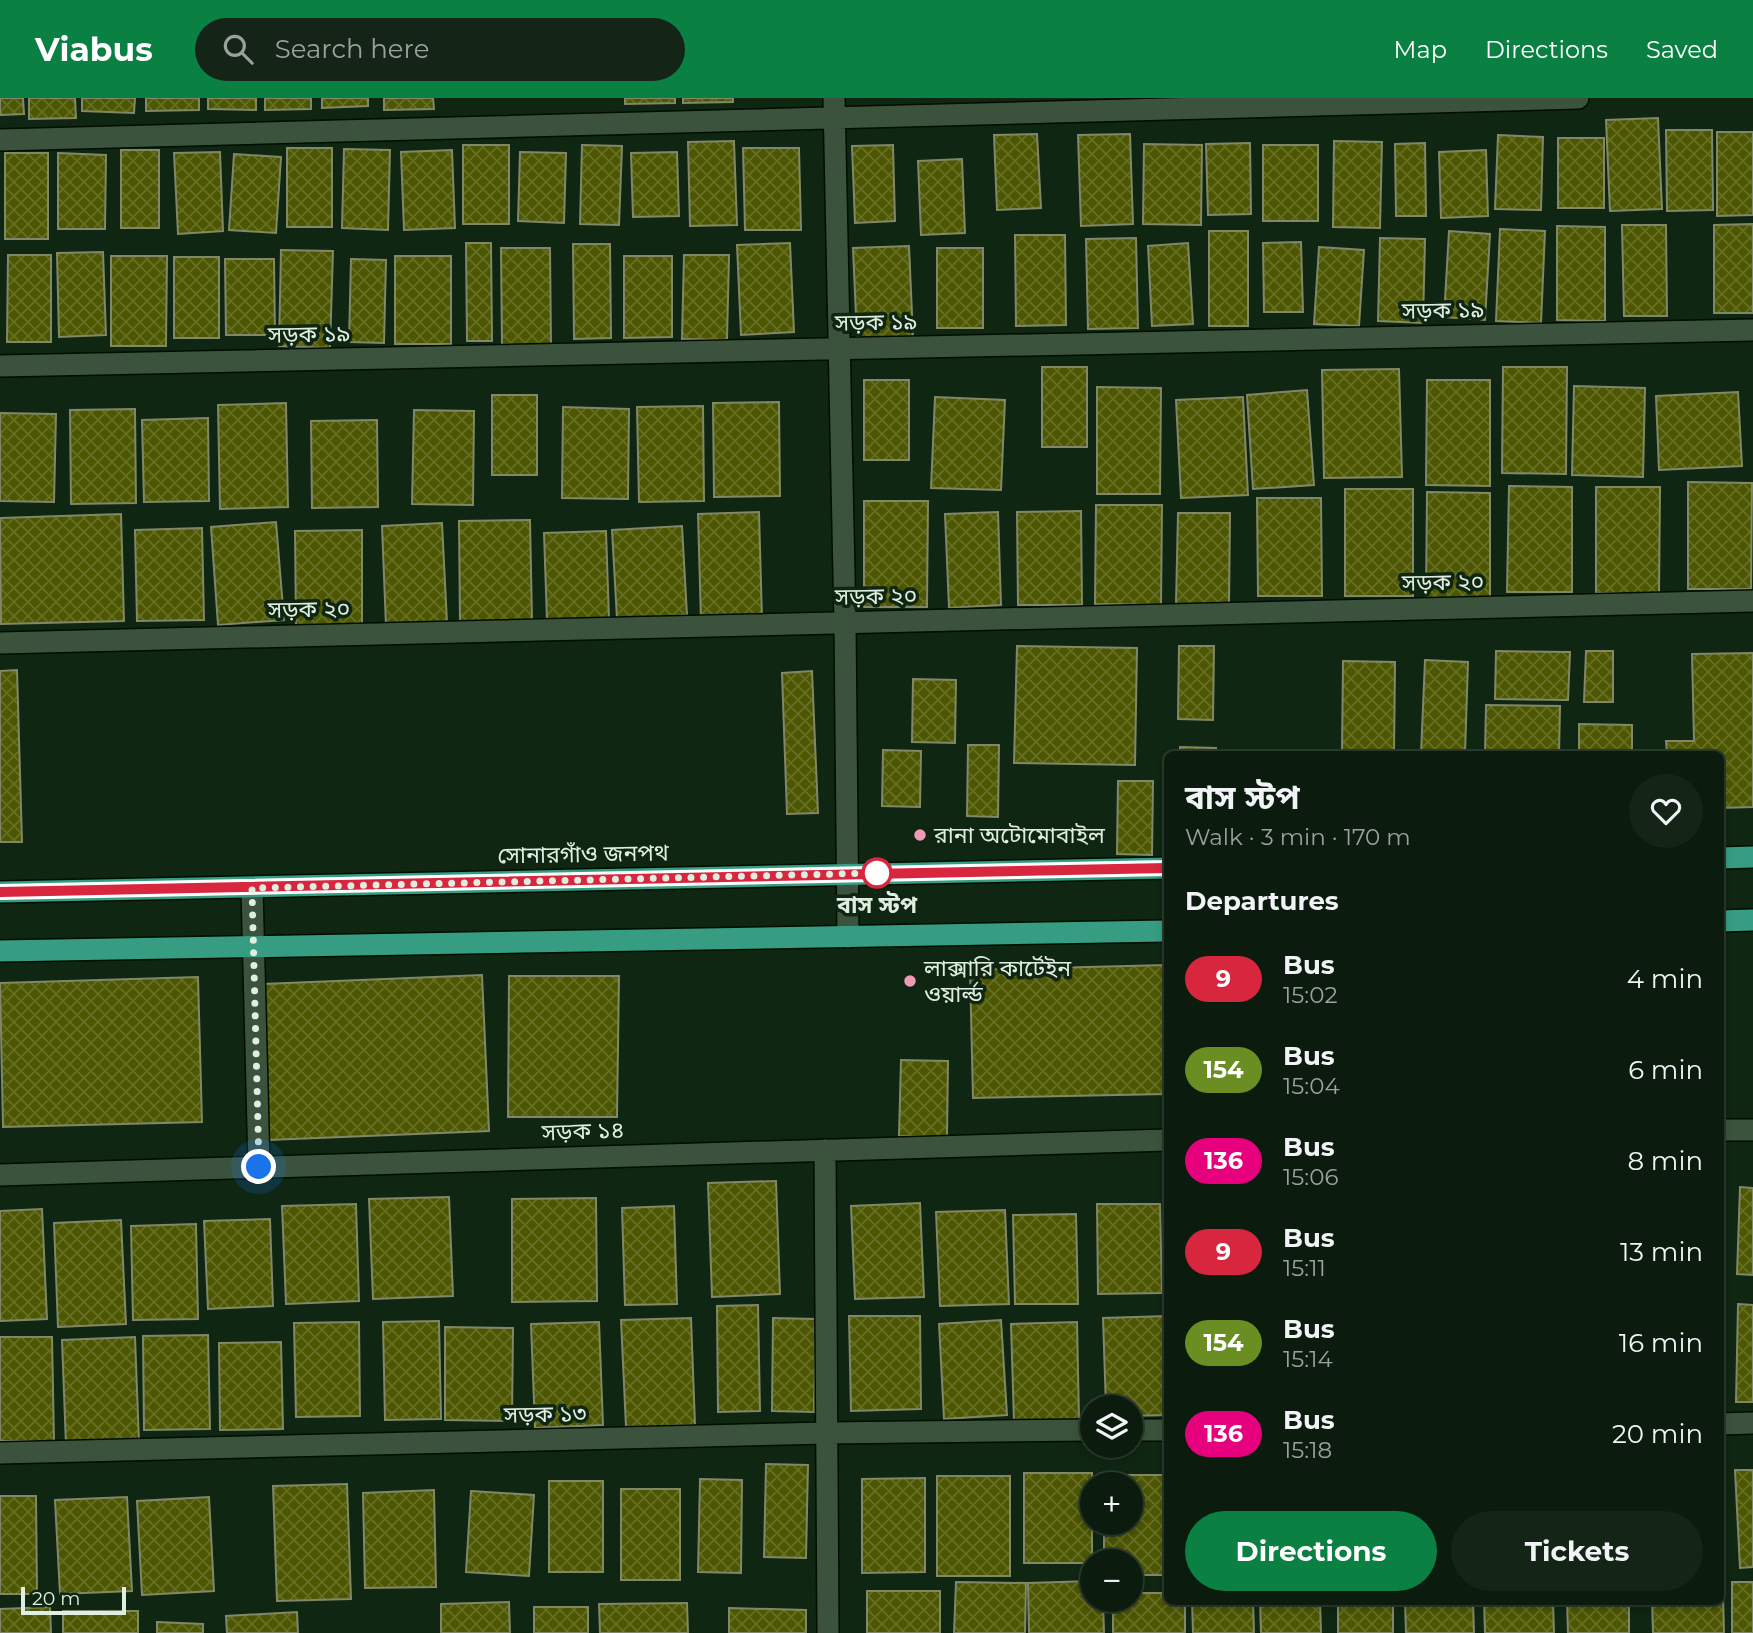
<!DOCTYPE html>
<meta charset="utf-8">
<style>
:root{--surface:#0b1c0e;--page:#142517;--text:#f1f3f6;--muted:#9aa19e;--line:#2b3a2e;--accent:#0b8043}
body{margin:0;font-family:Montserrat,"Noto Sans Bengali",sans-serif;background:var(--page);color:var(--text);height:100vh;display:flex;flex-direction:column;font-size:26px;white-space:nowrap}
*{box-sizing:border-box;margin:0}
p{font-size:23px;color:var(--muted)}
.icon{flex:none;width:38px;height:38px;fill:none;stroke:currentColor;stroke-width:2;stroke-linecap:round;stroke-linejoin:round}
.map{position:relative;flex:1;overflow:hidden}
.details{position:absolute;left:1164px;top:653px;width:560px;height:854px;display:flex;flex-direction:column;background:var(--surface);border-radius:10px;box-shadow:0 4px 10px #0003,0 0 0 2px var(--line)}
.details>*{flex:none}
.badge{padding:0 14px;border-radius:23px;font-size:24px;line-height:46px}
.buttons{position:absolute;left:1080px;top:1297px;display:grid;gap:14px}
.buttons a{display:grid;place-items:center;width:63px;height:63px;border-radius:50%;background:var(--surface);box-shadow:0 4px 10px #0003,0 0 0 2px var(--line);font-size:35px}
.scale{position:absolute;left:21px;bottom:18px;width:105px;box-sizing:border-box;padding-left:7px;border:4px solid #e0eee1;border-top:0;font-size:19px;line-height:24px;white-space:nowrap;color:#e0eee1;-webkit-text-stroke:5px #0f2612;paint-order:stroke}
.you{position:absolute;width:35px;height:35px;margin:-18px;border:5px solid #fff;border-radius:50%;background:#1a73e8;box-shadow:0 0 0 10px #1a73e833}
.map>.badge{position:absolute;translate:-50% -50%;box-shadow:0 0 0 4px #fff}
h2{padding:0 21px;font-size:26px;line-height:63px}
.round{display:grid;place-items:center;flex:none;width:74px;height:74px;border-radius:37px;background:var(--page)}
.head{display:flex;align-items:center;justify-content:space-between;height:119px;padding:0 21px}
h1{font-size:33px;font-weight:700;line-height:52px}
.cta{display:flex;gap:14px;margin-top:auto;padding:14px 21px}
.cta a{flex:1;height:80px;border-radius:42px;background:var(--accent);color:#fff;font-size:28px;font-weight:700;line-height:80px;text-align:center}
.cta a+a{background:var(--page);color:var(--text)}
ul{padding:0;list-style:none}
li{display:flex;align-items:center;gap:21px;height:91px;padding:0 21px}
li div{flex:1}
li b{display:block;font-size:26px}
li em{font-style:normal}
li .badge{min-width:77px;font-weight:700;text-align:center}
header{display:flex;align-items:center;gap:42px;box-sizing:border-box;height:98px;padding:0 35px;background:var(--accent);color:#fff}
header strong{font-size:33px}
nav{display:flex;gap:38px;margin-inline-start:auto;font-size:24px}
.search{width:490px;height:63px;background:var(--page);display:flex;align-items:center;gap:18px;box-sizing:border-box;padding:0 24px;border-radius:38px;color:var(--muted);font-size:26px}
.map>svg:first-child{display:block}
.building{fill:url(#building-cross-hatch);stroke:#818867;stroke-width:2}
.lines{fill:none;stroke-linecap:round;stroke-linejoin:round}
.minor-casing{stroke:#000e01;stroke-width:24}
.major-casing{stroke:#000e01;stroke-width:24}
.minor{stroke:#3b533c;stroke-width:21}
.major{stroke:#369d82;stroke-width:21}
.line-casing{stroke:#fff;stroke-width:16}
.line{stroke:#d7263d;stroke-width:10}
.walk{stroke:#e0eee1;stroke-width:7;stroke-dasharray:0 12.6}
.poi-dot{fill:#f09ab6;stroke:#0f2612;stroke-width:2.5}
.stop-dot{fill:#fff;stroke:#d7263d;stroke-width:3.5}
.labels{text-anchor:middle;stroke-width:7;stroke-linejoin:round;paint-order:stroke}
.street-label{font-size:23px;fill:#e0eee1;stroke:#0f2612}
.poi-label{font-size:23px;fill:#e0eee1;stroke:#0f2612;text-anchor:start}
.stop-label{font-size:23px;font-weight:bold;fill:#e0eee1;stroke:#0f2612}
</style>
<header>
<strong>Viabus</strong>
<div class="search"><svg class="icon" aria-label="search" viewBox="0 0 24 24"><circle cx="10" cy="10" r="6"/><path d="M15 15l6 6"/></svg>Search here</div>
<nav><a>Map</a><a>Directions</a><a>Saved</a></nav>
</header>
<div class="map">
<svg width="1753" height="1535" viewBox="0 0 1753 1535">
<defs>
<pattern id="building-cross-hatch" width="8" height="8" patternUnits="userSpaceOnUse" patternTransform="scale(1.75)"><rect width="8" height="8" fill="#4d5600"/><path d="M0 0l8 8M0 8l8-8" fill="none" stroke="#666f25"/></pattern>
</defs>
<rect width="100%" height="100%" fill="#0f2612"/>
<path class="building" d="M 0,0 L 23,0 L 24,16 L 0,17 Z
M 29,0 L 75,0 L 76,20 L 29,21 Z
M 82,0 L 135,0 L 134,15 L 82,13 Z
M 146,0 L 199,0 L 199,12 L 146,13 Z
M 208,0 L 256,0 L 256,12 L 208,11 Z
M 265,0 L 311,0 L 311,11 L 265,12 Z
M 322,0 L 368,0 L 368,8 L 322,10 Z
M 384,0 L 433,0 L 434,11 L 384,12 Z
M 625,0 L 675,0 L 675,5 L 625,6 Z
M 683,0 L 733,0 L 733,4 L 683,5 Z
M 1658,20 L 1662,111 L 1610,113 L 1606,22 Z
M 1666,32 L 1712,32 L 1713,112 L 1667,113 Z
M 1717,34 L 1753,34 L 1753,117 L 1717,118 Z
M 1037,36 L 1041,110 L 997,112 L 994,37 Z
M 1130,36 L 1133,126 L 1081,128 L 1078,37 Z
M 1498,37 L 1543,39 L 1541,112 L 1495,111 Z
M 1558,40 L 1604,40 L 1604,110 L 1558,110 Z
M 734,43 L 737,127 L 690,128 L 688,44 Z
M 1334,43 L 1382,44 L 1380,130 L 1333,129 Z
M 1250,45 L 1251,116 L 1208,117 L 1206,46 Z
M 1425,45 L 1426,118 L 1396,118 L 1395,46 Z
M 1144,46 L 1202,47 L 1201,127 L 1143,126 Z
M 463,47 L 509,47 L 509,126 L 463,126 Z
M 582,47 L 622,48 L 619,127 L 580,126 Z
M 893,47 L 895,123 L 855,125 L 852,48 Z
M 1263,47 L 1318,47 L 1318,123 L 1263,123 Z
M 287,50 L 332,50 L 332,129 L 287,129 Z
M 743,50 L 799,50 L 801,132 L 745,132 Z
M 344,51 L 390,52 L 388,132 L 342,130 Z
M 121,52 L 159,52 L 159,130 L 121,130 Z
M 452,52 L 455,130 L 404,132 L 401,54 Z
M 1486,52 L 1488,118 L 1441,120 L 1439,54 Z
M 220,54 L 223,133 L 178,136 L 174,55 Z
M 520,54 L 566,55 L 564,125 L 518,123 Z
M 677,54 L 679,118 L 633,119 L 631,55 Z
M 5,55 L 48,55 L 48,141 L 5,141 Z
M 58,55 L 106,57 L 105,131 L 58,131 Z
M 234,56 L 281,59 L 276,135 L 229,132 Z
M 962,61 L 965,135 L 921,137 L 918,63 Z
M 1753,126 L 1753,215 L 1714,215 L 1714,127 Z
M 1622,127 L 1666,127 L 1667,218 L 1624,218 Z
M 1557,128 L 1605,129 L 1605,223 L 1557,222 Z
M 1500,131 L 1545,133 L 1541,225 L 1496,223 Z
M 1209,133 L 1248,133 L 1248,228 L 1209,228 Z
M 1449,133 L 1490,136 L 1485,222 L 1444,219 Z
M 1015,137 L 1065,137 L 1066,227 L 1016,228 Z
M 1136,140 L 1138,230 L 1088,231 L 1086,141 Z
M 1380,140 L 1425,141 L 1423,225 L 1378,223 Z
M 1301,144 L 1303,214 L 1264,214 L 1263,145 Z
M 466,145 L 491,145 L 492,243 L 467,243 Z
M 790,145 L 794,234 L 741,237 L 737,147 Z
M 1188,145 L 1193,226 L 1152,228 L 1148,148 Z
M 573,146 L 610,146 L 611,240 L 574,241 Z
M 909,148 L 913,239 L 857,241 L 853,150 Z
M 1319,149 L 1364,152 L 1359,228 L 1314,226 Z
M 501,150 L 550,150 L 551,248 L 502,248 Z
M 937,150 L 983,150 L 983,230 L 937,230 Z
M 281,152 L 333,153 L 330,250 L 279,248 Z
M 103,154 L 106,237 L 59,239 L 57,155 Z
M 8,157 L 51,157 L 51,244 L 7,244 Z
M 684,157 L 729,157 L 727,242 L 682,241 Z
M 111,158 L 167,158 L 166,248 L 111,248 Z
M 395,158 L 451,158 L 451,246 L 395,246 Z
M 624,158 L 672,158 L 672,239 L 624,240 Z
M 174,159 L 219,159 L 219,240 L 174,240 Z
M 225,161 L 274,161 L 275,237 L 226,237 Z
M 351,161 L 386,162 L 384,245 L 349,244 Z
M 1042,269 L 1087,269 L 1087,349 L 1042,349 Z
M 1503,269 L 1567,269 L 1566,376 L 1502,375 Z
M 1399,271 L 1402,379 L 1324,380 L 1322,272 Z
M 864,282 L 909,282 L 909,362 L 864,362 Z
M 1427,282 L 1490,282 L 1490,388 L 1426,387 Z
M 1574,288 L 1645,290 L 1643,379 L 1572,377 Z
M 1097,289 L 1161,290 L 1160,396 L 1097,396 Z
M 1307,292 L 1314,387 L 1253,391 L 1247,297 Z
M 1738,294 L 1742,368 L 1659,372 L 1656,298 Z
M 492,297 L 537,297 L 537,377 L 492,377 Z
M 935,299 L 1005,302 L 1001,392 L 931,390 Z
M 1243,299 L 1248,397 L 1181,400 L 1176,302 Z
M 779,304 L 780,398 L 714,399 L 713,305 Z
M 286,305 L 288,409 L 220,411 L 218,307 Z
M 703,308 L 704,403 L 639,404 L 637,309 Z
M 563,309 L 629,311 L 628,401 L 562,400 Z
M 135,311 L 136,405 L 71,406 L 70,312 Z
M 414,312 L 474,313 L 473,407 L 412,406 Z
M 0,315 L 56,316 L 54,404 L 0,403 Z
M 208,320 L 209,403 L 144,404 L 142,322 Z
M 377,322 L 378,409 L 312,410 L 311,323 Z
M 1688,384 L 1752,385 L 1751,491 L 1688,491 Z
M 1509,388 L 1572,389 L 1572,494 L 1507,494 Z
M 1596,389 L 1660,389 L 1659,496 L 1596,495 Z
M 1345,391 L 1413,391 L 1413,498 L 1345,498 Z
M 1427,394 L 1490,395 L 1490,501 L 1426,501 Z
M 1257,400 L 1321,400 L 1322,498 L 1258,498 Z
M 864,403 L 928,403 L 927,509 L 864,509 Z
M 1096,407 L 1162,407 L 1161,507 L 1095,506 Z
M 1081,413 L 1082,507 L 1018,507 L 1017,414 Z
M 759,414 L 762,522 L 701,523 L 698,416 Z
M 998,414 L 1001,507 L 949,510 L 945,416 Z
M 1178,415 L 1230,415 L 1229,507 L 1176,506 Z
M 121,416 L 124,523 L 1,526 L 0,420 Z
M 530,422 L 532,523 L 460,524 L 459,423 Z
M 276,424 L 284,522 L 218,527 L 211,429 Z
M 442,425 L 447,525 L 386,528 L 382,428 Z
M 682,428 L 687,517 L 617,521 L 612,432 Z
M 202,430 L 204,522 L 137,523 L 135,432 Z
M 362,432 L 362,526 L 296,527 L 295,433 Z
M 606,433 L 609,521 L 547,523 L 544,435 Z
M 1017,548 L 1137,550 L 1135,667 L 1014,665 Z
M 1179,548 L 1214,548 L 1213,622 L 1178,621 Z
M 1496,553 L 1570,554 L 1568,602 L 1495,601 Z
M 1586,553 L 1613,553 L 1613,604 L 1584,604 Z
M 1753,555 L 1753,709 L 1720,710 L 1720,656 L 1667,656 L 1666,643 L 1694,643 L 1692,556 Z
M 1425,562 L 1468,564 L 1465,656 L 1421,656 Z
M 1343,563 L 1395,564 L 1394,656 L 1342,656 Z
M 17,572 L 22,744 L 0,744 L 0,573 Z
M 812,573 L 818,715 L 787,716 L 782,575 Z
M 913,581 L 956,582 L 955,645 L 912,644 Z
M 1486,607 L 1560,608 L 1559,656 L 1485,655 Z
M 1579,626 L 1632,627 L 1632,656 L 1579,656 Z
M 968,647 L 999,647 L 998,719 L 967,718 Z
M 1180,649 L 1216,650 L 1215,656 L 1180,656 Z
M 883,652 L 921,653 L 920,709 L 882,708 Z
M 1118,683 L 1153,683 L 1152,757 L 1117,756 Z
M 1167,867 L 1167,996 L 973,1000 L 970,872 Z
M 482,877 L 489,1033 L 269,1042 L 263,886 Z
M 509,878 L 619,878 L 617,1019 L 508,1019 Z
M 198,879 L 202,1024 L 3,1029 L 0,885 Z
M 901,962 L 948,963 L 947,1039 L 899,1038 Z
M 776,1083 L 780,1196 L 712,1199 L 708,1085 Z
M 1740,1089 L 1753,1090 L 1753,1177 L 1737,1176 Z
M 449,1099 L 453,1198 L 373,1201 L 369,1101 Z
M 596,1100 L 597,1203 L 512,1204 L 512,1101 Z
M 920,1105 L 924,1199 L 855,1201 L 851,1108 Z
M 356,1106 L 359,1203 L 286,1206 L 282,1108 Z
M 1097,1106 L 1160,1106 L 1162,1195 L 1098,1196 Z
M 674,1108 L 677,1206 L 625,1207 L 622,1110 Z
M 42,1111 L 47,1221 L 0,1223 L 0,1113 Z
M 1005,1112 L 1009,1206 L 940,1208 L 936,1114 Z
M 1076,1116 L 1078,1206 L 1015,1206 L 1013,1117 Z
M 270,1121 L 273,1208 L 208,1211 L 204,1123 Z
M 121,1122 L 126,1226 L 58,1229 L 54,1125 Z
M 196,1126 L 198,1221 L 133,1222 L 131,1128 Z
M 1738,1206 L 1753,1207 L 1753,1304 L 1736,1304 Z
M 758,1207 L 760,1313 L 718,1314 L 717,1208 Z
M 849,1218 L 920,1218 L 921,1311 L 851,1313 Z
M 1167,1218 L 1167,1317 L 1130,1318 L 1130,1309 L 1106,1309 L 1103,1220 Z
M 691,1220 L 695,1327 L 626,1329 L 621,1222 Z
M 773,1220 L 816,1221 L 814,1314 L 772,1313 Z
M 1001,1222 L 1007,1317 L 944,1321 L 939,1226 Z
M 439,1223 L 441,1321 L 385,1322 L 383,1224 Z
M 359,1224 L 360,1318 L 296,1319 L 294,1225 Z
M 599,1224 L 603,1327 L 535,1330 L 531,1226 Z
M 1077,1224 L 1079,1322 L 1014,1324 L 1011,1226 Z
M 445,1229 L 513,1230 L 512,1323 L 445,1322 Z
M 208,1237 L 210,1331 L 144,1332 L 143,1238 Z
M 0,1239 L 52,1239 L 54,1343 L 0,1343 Z
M 135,1239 L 139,1344 L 66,1347 L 62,1242 Z
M 281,1244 L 283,1331 L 220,1332 L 219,1245 Z
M 766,1366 L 808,1367 L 806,1460 L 764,1459 Z
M 1735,1372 L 1753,1372 L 1753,1469 L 1740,1470 Z
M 1024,1375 L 1092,1375 L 1092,1465 L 1024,1465 Z
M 1104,1377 L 1167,1377 L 1167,1477 L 1130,1477 L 1130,1463 L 1104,1463 L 1104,1424 L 1130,1424 L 1130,1386 L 1104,1386 Z
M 937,1378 L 1010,1378 L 1010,1478 L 937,1478 Z
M 925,1380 L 925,1474 L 862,1475 L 862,1381 Z
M 700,1381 L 742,1382 L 741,1475 L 698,1474 Z
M 549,1383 L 603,1383 L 603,1474 L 549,1474 Z
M 1720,1384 L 1724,1384 L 1724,1483 L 1720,1483 Z
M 347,1386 L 351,1501 L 277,1503 L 273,1388 Z
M 621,1391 L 680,1391 L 680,1482 L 621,1482 Z
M 434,1392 L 436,1489 L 365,1490 L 363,1395 Z
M 471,1393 L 534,1397 L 529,1478 L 466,1474 Z
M 0,1398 L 36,1398 L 37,1496 L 0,1496 Z
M 127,1399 L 132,1493 L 60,1496 L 55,1402 Z
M 209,1399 L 214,1493 L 142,1497 L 137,1403 Z
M 1092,1483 L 1092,1502 L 1103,1502 L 1104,1535 L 1029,1535 L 1028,1485 Z
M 956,1484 L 1026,1485 L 1025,1535 L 954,1535 Z
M 1732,1484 L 1753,1484 L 1753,1535 L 1732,1535 Z
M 867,1493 L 940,1493 L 940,1535 L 867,1535 Z
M 1130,1495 L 1167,1495 L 1167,1503 L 1185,1503 L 1185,1535 L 1113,1535 L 1113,1502 L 1130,1502 Z
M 1720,1496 L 1723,1496 L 1724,1535 L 1653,1535 L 1652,1503 L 1720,1503 Z
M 1192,1503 L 1253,1503 L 1254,1535 L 1193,1535 Z
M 1260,1503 L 1320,1503 L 1321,1535 L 1261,1535 Z
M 1338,1503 L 1393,1503 L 1393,1535 L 1338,1535 Z
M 1405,1503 L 1473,1503 L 1474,1535 L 1406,1535 Z
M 1484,1503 L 1553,1503 L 1554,1535 L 1485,1535 Z
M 1567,1503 L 1629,1503 L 1629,1535 L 1568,1535 Z
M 509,1504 L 510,1535 L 441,1535 L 441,1506 Z
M 687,1505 L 688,1535 L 600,1535 L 599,1506 Z
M 50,1509 L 51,1535 L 0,1535 L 0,1511 Z
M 534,1509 L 588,1509 L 588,1535 L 534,1535 Z
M 729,1510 L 806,1512 L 806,1535 L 729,1535 Z
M 63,1513 L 138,1513 L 138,1535 L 63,1535 Z
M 297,1514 L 298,1535 L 227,1535 L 226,1518 Z
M 157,1524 L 203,1526 L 203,1535 L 157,1535 Z"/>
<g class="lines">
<defs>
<path id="minor" d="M 834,0 L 845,525 L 848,839
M 0,42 L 1578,0
M 0,268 L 1753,232
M 0,545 L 1753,503
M 252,790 L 259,1069
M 1720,1032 L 1753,1032
M 825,1052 L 828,1535
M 0,1077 L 1167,1042
M 1720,1326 L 1753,1325
M 1130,1332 L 1167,1332
M 0,1355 L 826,1335 L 1092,1332"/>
<path id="major" d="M 1720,760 L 1753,759
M 0,794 L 1167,770
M 1720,823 L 1753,822
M 0,853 L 1167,833"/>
</defs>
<use href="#minor" class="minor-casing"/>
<use href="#major" class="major-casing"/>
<use href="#minor" class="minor"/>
<use href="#major" class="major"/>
</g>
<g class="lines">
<defs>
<path id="line" d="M 0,794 L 1167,770"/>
</defs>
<use href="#line" class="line-casing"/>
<use href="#line" class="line"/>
<path class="walk" d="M 259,1069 L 252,790 L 877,775"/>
</g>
<g class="poi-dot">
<circle cx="920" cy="737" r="7"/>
<circle cx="910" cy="883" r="7"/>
</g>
<circle class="stop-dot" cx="877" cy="775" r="14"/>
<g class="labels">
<g class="street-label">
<text transform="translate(1443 212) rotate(-1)" y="8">সড়ক ১৯</text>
<text transform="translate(876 224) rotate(-1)" y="8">সড়ক ১৯</text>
<text transform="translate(309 236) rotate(-1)" y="8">সড়ক ১৯</text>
<text transform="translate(1443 484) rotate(-1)" y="8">সড়ক ২০</text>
<text transform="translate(876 498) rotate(-1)" y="8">সড়ক ২০</text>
<text transform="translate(309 511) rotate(-1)" y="8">সড়ক ২০</text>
<text transform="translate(583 756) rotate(-1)" y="8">সোনারগাঁও জনপথ</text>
<text transform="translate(583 1033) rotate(-2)" y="8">সড়ক ১৪</text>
<text transform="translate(545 1316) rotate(-1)" y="8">সড়ক ১৩</text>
</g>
<g class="poi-label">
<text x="934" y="745">রানা অটোমোবাইল</text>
<text x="924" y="878">লাক্সারি কার্টেইন<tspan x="924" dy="26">ওয়ার্ল্ড</tspan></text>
</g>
<g class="stop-label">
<text x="877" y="815">বাস স্টপ</text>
</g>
</g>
</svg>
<div class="buttons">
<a><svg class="icon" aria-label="layers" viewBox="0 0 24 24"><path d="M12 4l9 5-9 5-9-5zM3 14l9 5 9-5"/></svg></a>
<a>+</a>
<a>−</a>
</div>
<div class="scale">20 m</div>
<div class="you" style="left:259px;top:1069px"></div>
<section class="details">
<div class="head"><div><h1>বাস স্টপ</h1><p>Walk · 3 min · 170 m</p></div><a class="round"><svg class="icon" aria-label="heart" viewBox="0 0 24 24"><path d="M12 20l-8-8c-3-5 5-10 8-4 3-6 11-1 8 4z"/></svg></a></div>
<h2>Departures</h2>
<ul>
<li><span class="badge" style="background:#d7263d;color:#fff">9</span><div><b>Bus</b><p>15:02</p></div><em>4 min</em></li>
<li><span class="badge" style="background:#6b8e23;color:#fff">154</span><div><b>Bus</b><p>15:04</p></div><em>6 min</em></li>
<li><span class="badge" style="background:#e6007e;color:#fff">136</span><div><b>Bus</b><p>15:06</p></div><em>8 min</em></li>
<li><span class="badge" style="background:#d7263d;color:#fff">9</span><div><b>Bus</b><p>15:11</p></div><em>13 min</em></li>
<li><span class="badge" style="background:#6b8e23;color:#fff">154</span><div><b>Bus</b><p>15:14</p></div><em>16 min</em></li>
<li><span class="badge" style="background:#e6007e;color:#fff">136</span><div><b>Bus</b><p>15:18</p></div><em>20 min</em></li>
</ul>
<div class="cta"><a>Directions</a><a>Tickets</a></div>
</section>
</div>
